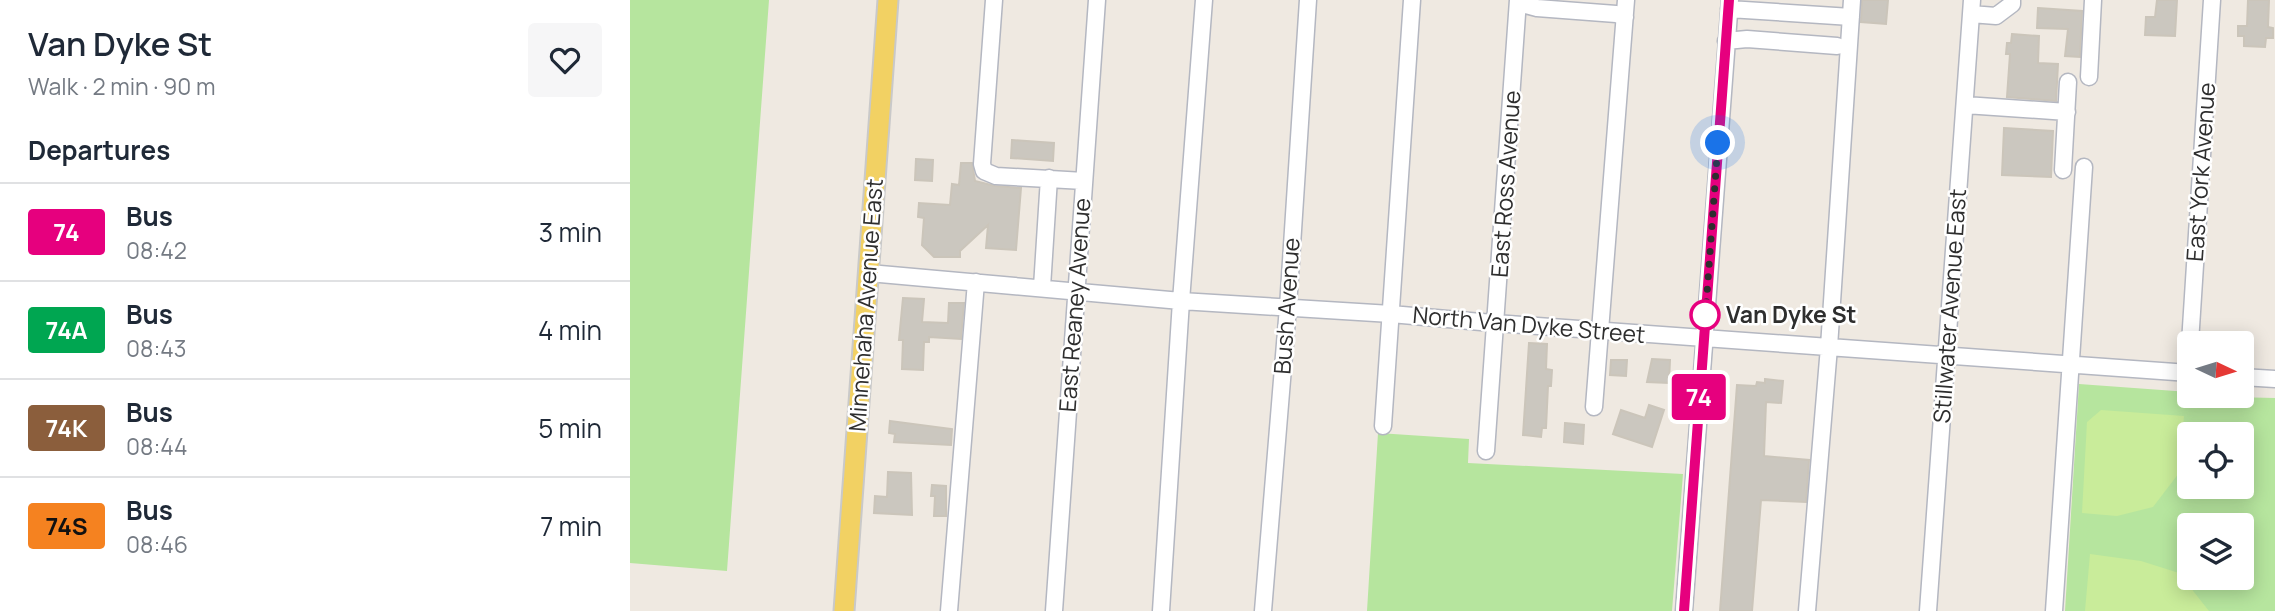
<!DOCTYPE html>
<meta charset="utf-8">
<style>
:root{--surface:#fff;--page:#f6f6f7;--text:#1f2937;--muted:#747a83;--line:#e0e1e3}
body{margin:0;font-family:Manrope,sans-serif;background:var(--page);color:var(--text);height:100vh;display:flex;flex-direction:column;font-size:26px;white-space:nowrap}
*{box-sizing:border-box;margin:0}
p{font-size:23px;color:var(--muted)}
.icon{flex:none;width:38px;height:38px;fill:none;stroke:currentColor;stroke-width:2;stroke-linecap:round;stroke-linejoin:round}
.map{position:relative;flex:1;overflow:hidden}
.drawer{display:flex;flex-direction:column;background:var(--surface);width:630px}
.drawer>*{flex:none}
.badge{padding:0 14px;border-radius:5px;font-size:24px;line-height:46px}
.needle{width:46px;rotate:94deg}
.buttons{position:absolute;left:1547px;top:331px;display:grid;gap:14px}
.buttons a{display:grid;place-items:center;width:77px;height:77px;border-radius:7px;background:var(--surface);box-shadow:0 4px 18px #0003;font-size:35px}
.you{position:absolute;width:35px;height:35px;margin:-18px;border:5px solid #fff;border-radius:50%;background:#1a73e8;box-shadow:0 0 0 10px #1a73e833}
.map>.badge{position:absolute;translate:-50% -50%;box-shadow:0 0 0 4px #fff}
h2{padding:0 28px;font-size:26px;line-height:63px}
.round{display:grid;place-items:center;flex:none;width:74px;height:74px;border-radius:7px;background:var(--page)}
.head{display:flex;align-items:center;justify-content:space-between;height:119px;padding:0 28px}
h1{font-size:33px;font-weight:600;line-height:52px}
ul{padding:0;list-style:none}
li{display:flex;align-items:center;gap:21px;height:98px;padding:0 28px;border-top:2px solid var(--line)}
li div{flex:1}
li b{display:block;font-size:26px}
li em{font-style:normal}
li .badge{min-width:77px;font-weight:700;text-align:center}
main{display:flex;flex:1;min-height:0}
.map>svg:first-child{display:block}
.green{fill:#b6e59e;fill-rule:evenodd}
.pitch{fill:#c9ec9a}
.building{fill:#cbc7bf;stroke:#cbc5ba;stroke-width:2}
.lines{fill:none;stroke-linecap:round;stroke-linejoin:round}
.minor-casing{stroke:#b4b7c1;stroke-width:19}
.major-casing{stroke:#c9c9c9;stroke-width:23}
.minor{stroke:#fff;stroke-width:16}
.major{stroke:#f2d163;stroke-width:19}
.line-casing{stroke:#fff;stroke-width:16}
.line{stroke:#e6007e;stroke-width:10}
.walk{stroke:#2e2e2e;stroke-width:7;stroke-dasharray:0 12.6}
.stop-dot{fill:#fff;stroke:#e6007e;stroke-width:3.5}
.labels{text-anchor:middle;stroke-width:5;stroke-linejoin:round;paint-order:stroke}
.street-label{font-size:23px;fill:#2e2e2e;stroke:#fff}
.stop-label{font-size:23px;font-weight:bold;fill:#2e2e2e;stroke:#fff;text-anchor:start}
</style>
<main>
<section class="drawer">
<div class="head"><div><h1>Van Dyke St</h1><p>Walk · 2 min · 90 m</p></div><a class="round"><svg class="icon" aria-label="heart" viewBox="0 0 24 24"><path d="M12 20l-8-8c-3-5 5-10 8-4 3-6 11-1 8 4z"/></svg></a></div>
<h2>Departures</h2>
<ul>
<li><span class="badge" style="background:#e6007e;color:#fff">74</span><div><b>Bus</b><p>08:42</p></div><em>3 min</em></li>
<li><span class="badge" style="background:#00a651;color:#fff">74A</span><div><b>Bus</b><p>08:43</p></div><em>4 min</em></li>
<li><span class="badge" style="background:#8b5e3c;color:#fff">74K</span><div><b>Bus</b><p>08:44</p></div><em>5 min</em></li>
<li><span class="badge" style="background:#f58220;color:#111">74S</span><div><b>Bus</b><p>08:46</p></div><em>7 min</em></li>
</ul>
</section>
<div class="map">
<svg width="1645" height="611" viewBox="0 0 1645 611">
<rect width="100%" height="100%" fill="#efe9e1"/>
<path class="green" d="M 0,0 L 139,0 L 97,571 L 0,563 Z
M 1449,384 L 1559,392 L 1559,396 L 1645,398 L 1645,611 L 1435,611 ZM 1559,434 L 1612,434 L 1612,486 L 1559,486 ZM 1559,525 L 1612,525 L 1612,578 L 1559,578 Z
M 748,433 L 839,439 L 838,463 L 1053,474 L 1042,611 L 737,611 Z"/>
<path class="pitch" d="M 1471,410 L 1554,416 L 1549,473 L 1523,507 L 1487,516 L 1452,513 L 1457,422 Z
M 1460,554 L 1511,561 L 1549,573 L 1579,611 L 1455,611 Z"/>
<path class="building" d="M 1232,0 L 1258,0 L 1256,24 L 1231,22 Z
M 1527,0 L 1547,0 L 1545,36 L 1515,35 L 1516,17 L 1525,17 Z
M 1618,0 L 1639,0 L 1638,27 L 1643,28 L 1643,38 L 1636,38 L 1635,47 L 1614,46 L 1614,36 L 1608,36 L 1608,26 L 1617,26 Z
M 1408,8 L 1452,11 L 1450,57 L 1435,56 L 1438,29 L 1407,28 Z
M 1382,34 L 1409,36 L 1408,63 L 1428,64 L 1426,101 L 1377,97 L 1380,54 L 1376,54 L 1377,43 L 1381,43 Z
M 1374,128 L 1423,131 L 1421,177 L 1372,175 Z
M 382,140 L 424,143 L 423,161 L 381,158 Z
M 286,159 L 303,160 L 302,181 L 285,180 Z
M 331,163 L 342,163 L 345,181 L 365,186 L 391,188 L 386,250 L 356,248 L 358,225 L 330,251 L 330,257 L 304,257 L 292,245 L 294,218 L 288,217 L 289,203 L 320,205 L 322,184 L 329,185 Z
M 273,298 L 294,299 L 292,322 L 318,323 L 319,303 L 334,303 L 331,339 L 299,337 L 299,342 L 294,342 L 293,370 L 272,369 L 273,340 L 269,340 Z
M 899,343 L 917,344 L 916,369 L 922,370 L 921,386 L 918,386 L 916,428 L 912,428 L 911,437 L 893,435 Z
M 1022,359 L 1040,360 L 1039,383 L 1017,382 Z
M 981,360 L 997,360 L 996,376 L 980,375 Z
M 1135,379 L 1153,381 L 1151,403 L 1136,402 L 1134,456 L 1179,460 L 1176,502 L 1131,500 L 1122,611 L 1090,611 L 1107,385 L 1126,386 L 1127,382 L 1135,383 Z
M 1019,405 L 1034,410 L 1022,447 L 983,434 L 991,410 L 1015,418 Z
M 260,421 L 322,429 L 321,445 L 264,442 L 265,434 L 259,433 Z
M 935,423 L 954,425 L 953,444 L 934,442 Z
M 258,472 L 281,473 L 282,515 L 244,513 L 245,496 L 257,497 Z
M 302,485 L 316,486 L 316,516 L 304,516 L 305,496 L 301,496 Z"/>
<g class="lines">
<defs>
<path id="minor" d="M 364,0 L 352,164 L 354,171 L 366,176 L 454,181
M 888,3 L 907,8 L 986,14 L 995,17
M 1099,9 L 1221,17
M 1341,14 L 1366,16 L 1382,4 L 1382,0
M 1096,41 L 1117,39 L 1207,46
M 1459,77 L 1463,0
M 1335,105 L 1437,112
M 1433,170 L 1438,82
M 239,273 L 551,301 L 761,314 L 851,322 L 1559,373
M 412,287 L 419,178
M 1560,343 L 1582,0
M 1612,377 L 1645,379
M 964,407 L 996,0
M 753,426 L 782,0
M 856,451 L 888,0
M 319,611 L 346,282
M 424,611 L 467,0
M 531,611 L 551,301 L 574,0
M 633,611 L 658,307 L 678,0
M 1054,611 L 1100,0
M 1177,611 L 1199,347 L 1222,0
M 1298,611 L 1342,0
M 1424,611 L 1454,167"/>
<path id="major" d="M 214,611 L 258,0"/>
</defs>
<use href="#minor" class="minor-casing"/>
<use href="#major" class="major-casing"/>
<use href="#minor" class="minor"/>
<use href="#major" class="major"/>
</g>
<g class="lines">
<defs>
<path id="line" d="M 1054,611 L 1099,0"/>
</defs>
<use href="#line" class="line-casing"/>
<use href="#line" class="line"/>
<path class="walk" d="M 1075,315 L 1075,321 L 1088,143"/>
</g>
<circle class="stop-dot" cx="1075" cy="315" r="14"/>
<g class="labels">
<g class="street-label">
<text transform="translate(1571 172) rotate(-86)" y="8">East York Avenue</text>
<text transform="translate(876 184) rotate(-86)" y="8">East Ross Avenue</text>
<text transform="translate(236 305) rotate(-86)" y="8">Minnehaha Avenue East</text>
<text transform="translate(445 305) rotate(-86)" y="8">East Reaney Avenue</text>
<text transform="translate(657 306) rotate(-86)" y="8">Bush Avenue</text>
<text transform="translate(1320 306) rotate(-86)" y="8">Stillwater Avenue East</text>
<text transform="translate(899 325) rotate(5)" y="8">North Van Dyke Street</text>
</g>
<g class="stop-label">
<text x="1096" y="323">Van Dyke St</text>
</g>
</g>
</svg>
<div class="buttons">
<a><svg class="needle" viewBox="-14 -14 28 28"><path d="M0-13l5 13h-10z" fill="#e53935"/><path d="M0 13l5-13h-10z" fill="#747a83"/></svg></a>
<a><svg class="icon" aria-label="locate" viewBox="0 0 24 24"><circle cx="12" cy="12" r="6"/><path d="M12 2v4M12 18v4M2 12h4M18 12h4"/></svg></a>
<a><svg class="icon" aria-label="layers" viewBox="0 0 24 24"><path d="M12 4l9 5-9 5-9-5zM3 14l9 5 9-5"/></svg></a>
</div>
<div class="you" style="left:1088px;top:143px"></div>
<b class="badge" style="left:1069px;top:397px;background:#e6007e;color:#fff">74</b>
</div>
</main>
